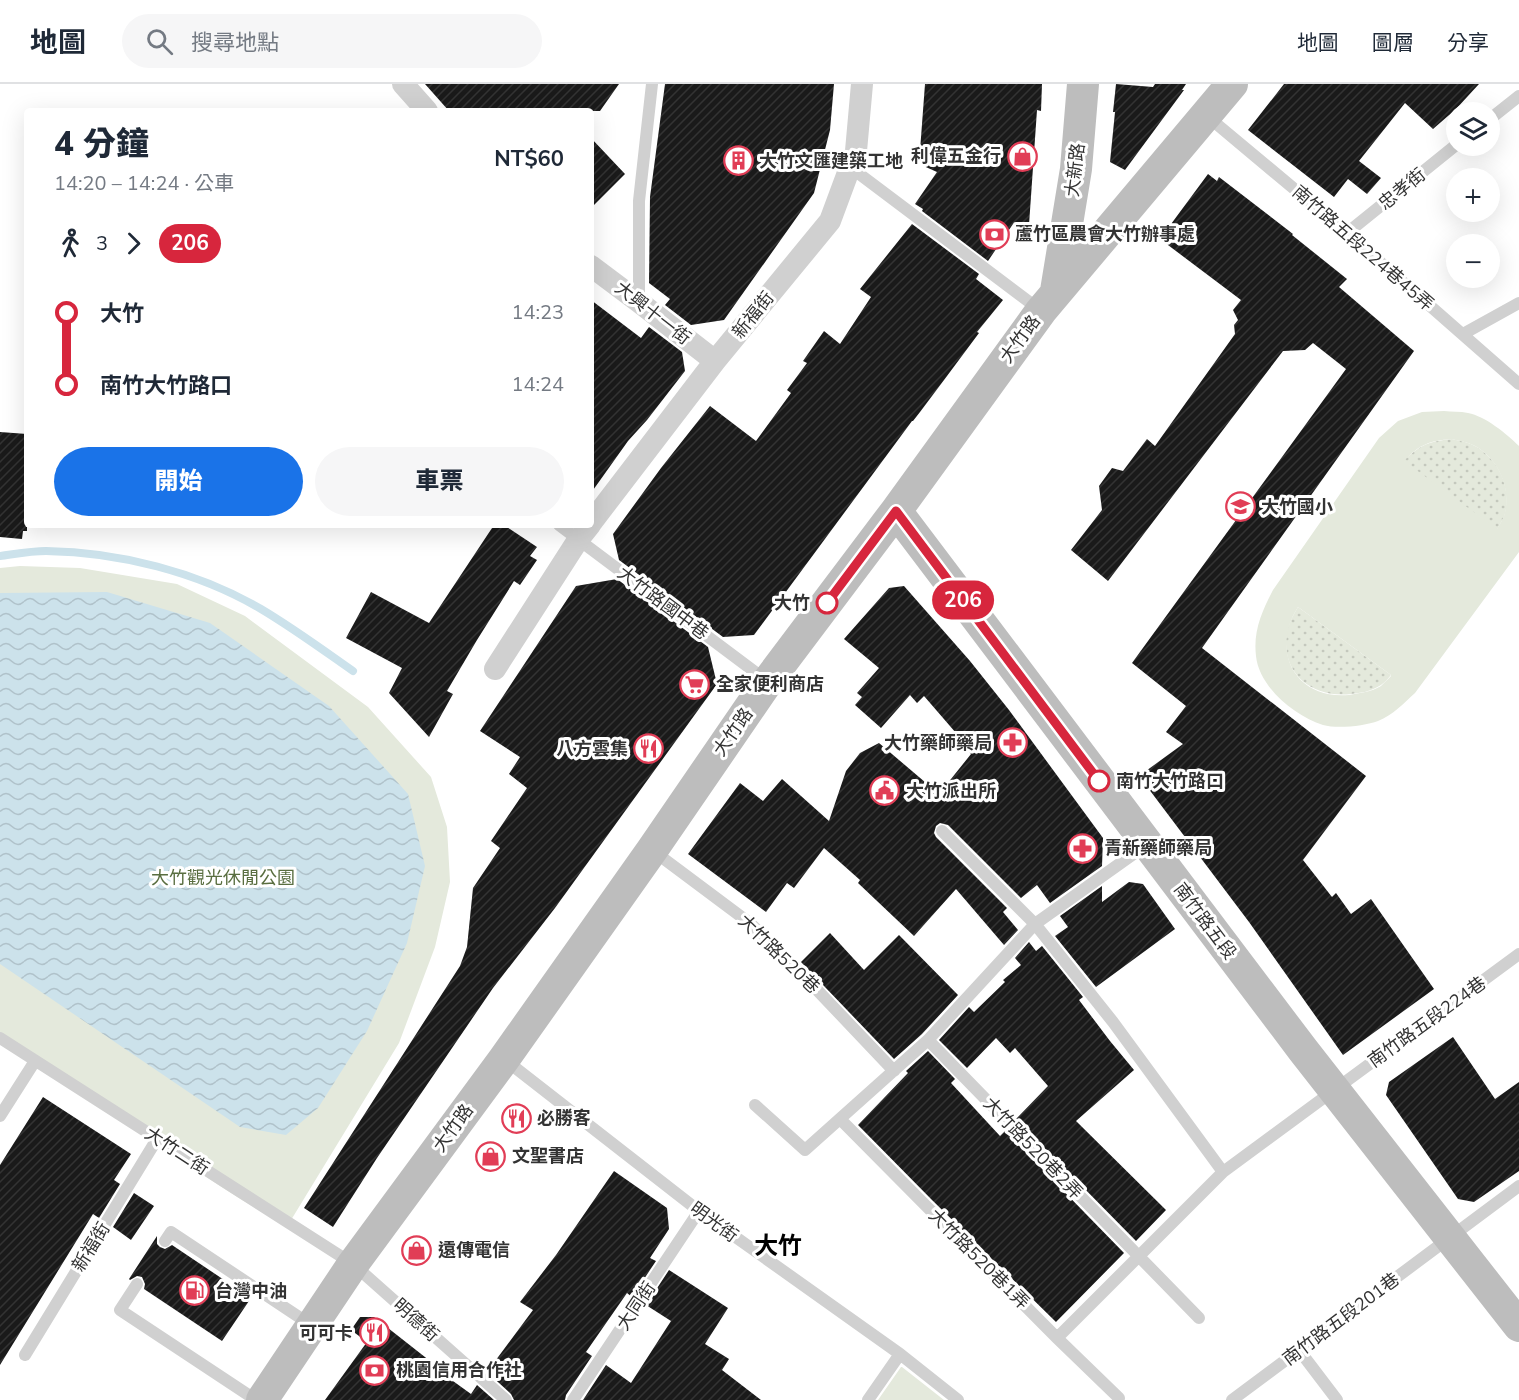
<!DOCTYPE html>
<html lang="zh-TW">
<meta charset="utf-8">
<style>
:root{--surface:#fff;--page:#f6f6f7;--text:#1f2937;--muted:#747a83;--line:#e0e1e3;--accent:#1a73e8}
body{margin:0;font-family:"Nunito Sans","Noto Sans TC",sans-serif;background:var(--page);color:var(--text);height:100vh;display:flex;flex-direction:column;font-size:22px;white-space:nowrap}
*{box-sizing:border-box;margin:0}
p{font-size:20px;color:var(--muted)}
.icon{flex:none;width:33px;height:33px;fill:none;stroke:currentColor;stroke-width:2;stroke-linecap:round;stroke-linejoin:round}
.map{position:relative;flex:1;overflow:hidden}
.sheet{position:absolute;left:24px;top:24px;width:570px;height:420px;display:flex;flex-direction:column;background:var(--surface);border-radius:6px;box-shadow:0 6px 24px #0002}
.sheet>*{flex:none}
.badge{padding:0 12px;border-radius:20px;font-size:21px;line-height:39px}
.tools{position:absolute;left:1446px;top:18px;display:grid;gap:12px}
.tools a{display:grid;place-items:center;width:54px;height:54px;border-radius:50%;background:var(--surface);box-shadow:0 6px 24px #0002;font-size:30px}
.map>.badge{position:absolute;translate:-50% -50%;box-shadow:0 0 0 3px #fff}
.legs{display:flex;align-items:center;gap:9px;height:66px;padding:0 30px;font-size:20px}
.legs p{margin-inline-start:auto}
.overview{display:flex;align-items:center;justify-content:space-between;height:102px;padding:0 30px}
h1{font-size:33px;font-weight:800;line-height:45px}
.cta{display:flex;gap:12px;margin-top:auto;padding:12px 30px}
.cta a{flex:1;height:69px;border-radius:36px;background:var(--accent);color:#fff;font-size:24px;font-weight:800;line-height:69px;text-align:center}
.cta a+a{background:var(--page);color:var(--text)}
ul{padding:0 30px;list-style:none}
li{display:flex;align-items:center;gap:21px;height:72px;font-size:22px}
li i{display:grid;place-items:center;width:9px;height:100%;margin:0 8px;background:currentColor}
li i::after{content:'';width:15px;height:15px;margin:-8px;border:4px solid;border-radius:50%;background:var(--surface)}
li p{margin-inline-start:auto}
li:first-child i{background:linear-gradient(#0000 50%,currentColor 0)}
li:last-child i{background:linear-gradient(currentColor 50%,#0000 0)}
header{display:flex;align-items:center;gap:36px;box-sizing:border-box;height:84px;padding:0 30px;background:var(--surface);border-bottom:2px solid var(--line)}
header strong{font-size:28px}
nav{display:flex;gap:33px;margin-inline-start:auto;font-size:21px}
.search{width:420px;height:54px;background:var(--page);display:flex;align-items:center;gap:15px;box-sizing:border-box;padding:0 21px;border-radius:33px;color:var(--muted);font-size:22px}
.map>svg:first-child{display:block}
.grass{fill:url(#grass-dots)}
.park{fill:#e4e9dc;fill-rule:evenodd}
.water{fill:url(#water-waves)}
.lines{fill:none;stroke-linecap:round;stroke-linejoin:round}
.stream{stroke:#cce2eb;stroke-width:8}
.building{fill:url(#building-hatch)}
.lane{stroke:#d0d0d0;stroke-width:12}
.street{stroke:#d0d0d0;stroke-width:22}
.secondary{stroke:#bdbdbd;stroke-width:32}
.line-1-casing{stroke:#fff;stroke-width:14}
.line-1{stroke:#d7263d;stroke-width:9}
.stop-1-dot{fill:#fff;stroke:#d7263d;stroke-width:3}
.labels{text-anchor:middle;stroke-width:6;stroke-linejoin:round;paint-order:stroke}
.poi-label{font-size:18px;font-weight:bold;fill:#333;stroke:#fff;text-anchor:start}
.street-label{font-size:18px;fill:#333;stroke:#fff}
.stop-label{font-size:18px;font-weight:bold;fill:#333;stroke:#fff;text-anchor:end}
.park-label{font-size:18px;fill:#596e40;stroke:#fff}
.district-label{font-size:24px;font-weight:bold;fill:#000;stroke:#fff}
</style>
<header>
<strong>地圖</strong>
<div class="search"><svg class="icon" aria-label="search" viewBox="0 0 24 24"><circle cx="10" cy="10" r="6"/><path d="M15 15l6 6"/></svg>搜尋地點</div>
<nav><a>地圖</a><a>圖層</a><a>分享</a></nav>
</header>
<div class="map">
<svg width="1519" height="1316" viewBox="0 0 1519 1316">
<defs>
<pattern id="grass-dots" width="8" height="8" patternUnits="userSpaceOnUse" patternTransform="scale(1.5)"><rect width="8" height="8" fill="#e4e9dc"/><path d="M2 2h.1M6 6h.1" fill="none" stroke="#c4c8bd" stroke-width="1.8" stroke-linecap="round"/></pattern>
<pattern id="water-waves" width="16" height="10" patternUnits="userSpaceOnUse" patternTransform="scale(1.5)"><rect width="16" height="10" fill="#cce2eb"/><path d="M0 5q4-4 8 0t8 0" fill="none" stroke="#b0c2ca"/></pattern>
<pattern id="building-hatch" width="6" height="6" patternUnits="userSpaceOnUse" patternTransform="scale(1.5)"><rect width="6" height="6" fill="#1a1a1a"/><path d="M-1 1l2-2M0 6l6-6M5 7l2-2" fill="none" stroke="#333"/></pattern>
</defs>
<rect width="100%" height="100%" fill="#fff"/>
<path class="grass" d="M 1452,355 C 1460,357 1468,358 1475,362 C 1499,375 1513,406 1504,433 C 1502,437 1499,441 1497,446 L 1403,377 C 1422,360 1427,358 1452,355 Z
M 1298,523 L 1391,591 C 1388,595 1385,598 1381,601 C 1372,607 1361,609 1351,610 C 1316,614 1285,594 1286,557 C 1286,544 1292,533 1298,523 Z"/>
<path class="park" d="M 1444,327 C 1452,328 1460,327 1468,329 C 1485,332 1507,350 1519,362 L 1519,468 L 1415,609 C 1404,619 1393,631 1378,637 C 1365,642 1337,645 1323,641 C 1295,632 1259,603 1256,572 C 1253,547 1262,527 1273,506 L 1379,354 L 1398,337 L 1422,328 ZM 1452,355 C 1459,357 1468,358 1475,362 C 1499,375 1512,406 1504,432 C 1502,437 1499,441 1497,445 L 1404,377 C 1420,360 1429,357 1452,355 ZM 1298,523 L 1391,591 L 1391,592 C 1388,595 1384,599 1381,602 C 1371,608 1360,609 1349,611 C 1295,616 1270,567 1298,523 Z
M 20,482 L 80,484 L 177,500 L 245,532 L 368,623 L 431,693 L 447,743 L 450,798 L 435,863 L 399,959 L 288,1141 C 251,1124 219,1101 185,1079 C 122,1038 61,994 0,950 L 0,484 Z
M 901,1283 L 902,1283 L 944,1316 L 878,1316 Z"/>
<path class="water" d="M 107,508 L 210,539 L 329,622 L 408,710 L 425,782 L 407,859 L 367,947 L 318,1024 L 286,1051 L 240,1043 L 0,880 L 0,509 Z"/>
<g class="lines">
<path class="stream" d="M 0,472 C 15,470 31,467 46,467 C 119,468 198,488 261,525 C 293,544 323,566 353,587"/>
</g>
<path class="building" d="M 425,0 L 619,0 L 600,27 L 449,27 Z
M 665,0 L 834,0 L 830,46 L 814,109 L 724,236 L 691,241 L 665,221 L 670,215 L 649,199 L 650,113 Z
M 925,0 L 1042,0 L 1041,27 L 1037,26 L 1029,141 L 1013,140 L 988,177 L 922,127 L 923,125 L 915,120 L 937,88 L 919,80 Z
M 1116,0 L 1153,3 L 1155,0 L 1186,0 L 1182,6 L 1184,6 L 1125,86 L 1110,78 L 1115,28 L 1113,28 Z
M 1284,0 L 1479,0 L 1456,25 L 1433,45 L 1405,19 L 1359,77 L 1381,94 L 1367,110 L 1348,95 L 1334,113 L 1248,46 Z
M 591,54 L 625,90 L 591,124 Z
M 1208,90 L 1217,97 L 1219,93 L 1293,150 L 1292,151 L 1347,195 L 1339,203 L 1414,267 L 1202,564 L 1366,692 L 1303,776 L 1332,813 L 1336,809 L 1351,830 L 1371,815 L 1434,905 L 1343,971 L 1249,838 L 1139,692 L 1183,660 L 1166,648 L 1186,622 L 1132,579 L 1346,285 L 1313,259 L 1305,266 L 1283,267 L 1108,497 L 1071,466 L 1102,426 L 1099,402 L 1112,384 L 1123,387 L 1147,355 L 1155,362 L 1235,250 L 1234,241 L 1238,236 L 1233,226 L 1241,216 L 1160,155 Z
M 912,140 L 979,190 L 976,195 L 1003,216 L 977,248 L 979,249 L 947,292 L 920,328 L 913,337 L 912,337 L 754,551 L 723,553 L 619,476 L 613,450 L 661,384 L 710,322 L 756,357 L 791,309 L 787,306 L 807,279 L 803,277 L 824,247 L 840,260 L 871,213 L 860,205 Z
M 591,216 L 641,254 L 649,243 L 682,268 L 685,287 L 647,336 L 628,357 L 591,409 Z
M 0,348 L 27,350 L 27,447 L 23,447 L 22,455 L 0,453 Z
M 494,441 L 504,441 L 537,463 L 530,472 L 537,476 L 520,501 L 514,497 L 477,556 L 447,607 L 453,610 L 429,653 L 389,609 L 402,584 L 346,554 L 371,508 L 429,539 Z
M 617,495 L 708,563 L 717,600 L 555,824 L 493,904 L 377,1074 L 333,1143 L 304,1124 L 460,882 L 467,863 L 473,804 L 500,764 L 491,757 L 527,704 L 509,690 L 520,673 L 480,647 L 576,502 Z
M 904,502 L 970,577 L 1009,626 L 1103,754 L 1102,782 L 1050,819 L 1037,801 L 1021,814 L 948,741 L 940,739 L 936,742 L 934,749 L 936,753 L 1007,824 L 1003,828 L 1018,846 L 1004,861 L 956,805 L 914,852 L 858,799 L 860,796 L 824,764 L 794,804 L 787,799 L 766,828 L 688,770 L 740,699 L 763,717 L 782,695 L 829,737 L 846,687 L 860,669 L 879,659 L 939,710 L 971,670 L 956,649 L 924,612 L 917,619 L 910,611 L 881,644 L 855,621 L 862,613 L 857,609 L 879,584 L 844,555 L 889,504 Z
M 1129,798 L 1143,800 L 1175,845 L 1096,903 L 1055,852 L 1068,843 L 1060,832 L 1102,802 L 1102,818 Z
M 830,849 L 864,886 L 899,851 L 958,911 L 922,950 L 894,975 L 801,878 Z
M 1029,858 L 1036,867 L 1042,862 L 1083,913 L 1079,916 L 1110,957 L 1134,986 L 1076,1037 L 1166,1126 L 1136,1157 L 1016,1035 L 1048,1002 L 1015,964 L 1010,969 L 996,954 L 967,984 L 939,956 L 969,923 L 974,928 L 1005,898 L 1003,896 L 1021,881 L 1015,874 Z
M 1453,953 L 1495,1015 L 1519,998 L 1519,1087 L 1474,1118 L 1458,1115 L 1386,1011 L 1389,998 Z
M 928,967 L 955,995 L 951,999 L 1000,1052 L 1005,1047 L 1124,1169 L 1056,1238 L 932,1116 L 858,1041 L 908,989 L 906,987 Z
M 43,1013 L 131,1070 L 114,1096 L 120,1100 L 99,1134 L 93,1130 L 0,1281 L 0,1081 Z
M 614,1087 L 667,1124 L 669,1145 L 650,1174 L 656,1177 L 632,1213 L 627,1209 L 586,1268 L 592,1272 L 566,1311 L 565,1316 L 514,1316 L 511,1310 L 487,1288 L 533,1226 L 520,1218 L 556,1171 Z
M 134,1109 L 154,1122 L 131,1156 L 113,1143 Z
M 157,1152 L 157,1160 L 160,1163 L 165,1165 L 172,1161 L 251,1214 L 222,1257 L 144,1205 L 145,1200 L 142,1193 L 137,1192 L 130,1196 L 129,1195 Z
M 669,1186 L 728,1224 L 705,1260 L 729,1275 L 722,1286 L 761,1316 L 583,1316 L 606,1281 L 631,1299 L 671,1237 L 646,1221 Z
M 360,1233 L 374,1233 L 430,1277 L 428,1279 L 471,1310 L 477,1301 L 494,1316 L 325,1316 L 367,1258 L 351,1246 Z"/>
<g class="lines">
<path class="lane" d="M 1207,32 L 1347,149 L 1519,300
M 1490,35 L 1519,12
M 850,83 L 1040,226
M 1347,149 L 1456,61
M 639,218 L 639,117 L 652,0
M 1463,250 L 1519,219
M 559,441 L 767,597
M 942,747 L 1035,840 L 1113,938 L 1223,1088
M 652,766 L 751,840 L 799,887 L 894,987
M 0,954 L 353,1180 L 506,1316
M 928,956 L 1199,1234
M 504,975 L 699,1127 L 900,1270 L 958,1316
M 755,1021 L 805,1066 L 928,956 L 1035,840 L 1146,761
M 0,1032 L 35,977
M 840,1035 L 1057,1254 L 1119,1314
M 165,1157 L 171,1148 L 311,1241
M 137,1200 L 120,1226 L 256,1316
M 1057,1254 L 1223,1088 L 1519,870
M 1299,1266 L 1337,1316
M 25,1271 L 157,1055
M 573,1316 L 699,1127
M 868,1316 L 900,1270
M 1232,1316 L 1519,1102"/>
<path class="street" d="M 403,0 L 427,27
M 591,182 L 639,218 L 715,277
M 591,439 L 715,277 L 830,137 L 856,67 L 862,0
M 495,585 L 578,456 L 590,441"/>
<path class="secondary" d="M 1056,207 L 1076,85 L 1083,0
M 896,427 L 1303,966 L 1519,1242
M 262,1316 L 353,1180 L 504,975 L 652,766 L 768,597 L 896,427 L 1041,227 L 1232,0"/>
</g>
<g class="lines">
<defs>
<path id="line-1" d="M 827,519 L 896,427 L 1099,697"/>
</defs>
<use href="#line-1" class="line-1-casing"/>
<use href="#line-1" class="line-1"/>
</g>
<defs>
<symbol id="shop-ring" viewBox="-11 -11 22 22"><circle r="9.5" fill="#fff" stroke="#e13d56" stroke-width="1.5"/><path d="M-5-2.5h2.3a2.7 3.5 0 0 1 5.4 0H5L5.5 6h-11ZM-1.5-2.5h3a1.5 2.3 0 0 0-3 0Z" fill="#e13d56"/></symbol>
<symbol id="building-ring" viewBox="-11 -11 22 22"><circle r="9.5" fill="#fff" stroke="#e13d56" stroke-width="1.5"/><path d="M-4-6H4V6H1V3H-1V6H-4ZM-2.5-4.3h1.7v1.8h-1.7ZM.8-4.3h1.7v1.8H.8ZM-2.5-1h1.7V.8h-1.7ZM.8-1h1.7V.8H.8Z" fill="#e13d56"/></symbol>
<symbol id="bank-ring" viewBox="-11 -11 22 22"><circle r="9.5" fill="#fff" stroke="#e13d56" stroke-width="1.5"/><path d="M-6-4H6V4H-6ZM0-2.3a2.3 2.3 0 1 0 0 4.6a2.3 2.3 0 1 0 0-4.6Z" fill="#e13d56"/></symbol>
<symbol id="school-ring" viewBox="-11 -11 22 22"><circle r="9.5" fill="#fff" stroke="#e13d56" stroke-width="1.5"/><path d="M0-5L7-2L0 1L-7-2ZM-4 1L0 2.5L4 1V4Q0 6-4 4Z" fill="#e13d56"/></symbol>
<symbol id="supermarket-ring" viewBox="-11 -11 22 22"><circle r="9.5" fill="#fff" stroke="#e13d56" stroke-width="1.5"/><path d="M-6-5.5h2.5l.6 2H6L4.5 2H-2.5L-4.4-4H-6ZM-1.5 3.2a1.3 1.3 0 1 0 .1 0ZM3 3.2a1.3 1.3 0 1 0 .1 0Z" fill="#e13d56"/></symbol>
<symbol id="pharmacy-ring" viewBox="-11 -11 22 22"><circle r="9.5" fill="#fff" stroke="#e13d56" stroke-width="1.5"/><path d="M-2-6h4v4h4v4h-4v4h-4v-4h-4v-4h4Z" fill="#e13d56"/></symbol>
<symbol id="restaurant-ring" viewBox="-11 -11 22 22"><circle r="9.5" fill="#fff" stroke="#e13d56" stroke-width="1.5"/><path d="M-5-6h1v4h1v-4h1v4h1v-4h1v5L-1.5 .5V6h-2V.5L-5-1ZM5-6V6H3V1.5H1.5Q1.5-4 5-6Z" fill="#e13d56"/></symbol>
<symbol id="civic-ring" viewBox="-11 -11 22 22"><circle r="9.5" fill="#fff" stroke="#e13d56" stroke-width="1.5"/><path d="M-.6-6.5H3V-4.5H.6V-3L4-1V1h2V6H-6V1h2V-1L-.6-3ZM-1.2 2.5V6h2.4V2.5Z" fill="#e13d56"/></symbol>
<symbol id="fuel-ring" viewBox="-11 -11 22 22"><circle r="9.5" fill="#fff" stroke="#e13d56" stroke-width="1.5"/><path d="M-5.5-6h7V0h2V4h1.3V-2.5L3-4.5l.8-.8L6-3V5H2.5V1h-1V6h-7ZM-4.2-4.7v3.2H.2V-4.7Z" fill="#e13d56"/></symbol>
</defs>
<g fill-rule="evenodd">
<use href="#shop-ring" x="1006" y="56" width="33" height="33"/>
<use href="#building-ring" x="722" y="60" width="33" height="33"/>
<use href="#bank-ring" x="978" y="134" width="33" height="33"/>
<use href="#school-ring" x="1224" y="406" width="33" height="33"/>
<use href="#supermarket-ring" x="678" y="584" width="33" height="33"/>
<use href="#pharmacy-ring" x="996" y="642" width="33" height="33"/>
<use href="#restaurant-ring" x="632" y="648" width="33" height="33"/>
<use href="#civic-ring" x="868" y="690" width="33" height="33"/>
<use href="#pharmacy-ring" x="1066" y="748" width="33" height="33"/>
<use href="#restaurant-ring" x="500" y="1018" width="33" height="33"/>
<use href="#shop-ring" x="474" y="1056" width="33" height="33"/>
<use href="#shop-ring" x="400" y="1150" width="33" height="33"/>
<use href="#fuel-ring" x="178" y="1190" width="33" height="33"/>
<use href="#restaurant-ring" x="358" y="1232" width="33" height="33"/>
<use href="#bank-ring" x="358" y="1270" width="33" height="33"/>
</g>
<g class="stop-1-dot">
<circle cx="827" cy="519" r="10"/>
<circle cx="1099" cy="697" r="10"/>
</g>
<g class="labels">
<g class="poi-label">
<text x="1001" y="78" text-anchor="end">利偉五金行</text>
<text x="759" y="83">大竹文匯建築工地</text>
<text x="1015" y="156">蘆竹區農會大竹辦事處</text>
<text x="1261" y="429">大竹國小</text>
<text x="716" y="606">全家便利商店</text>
<text x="992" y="665" text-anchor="end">大竹藥師藥局</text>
<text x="628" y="671" text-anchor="end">八方雲集</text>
<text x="906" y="713">大竹派出所</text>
<text x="1104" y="770">青新藥師藥局</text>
<text x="537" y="1040">必勝客</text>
<text x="512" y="1078">文聖書店</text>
<text x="438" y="1172">遠傳電信</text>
<text x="215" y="1213">台灣中油</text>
<text x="353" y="1255" text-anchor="end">可可卡</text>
<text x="396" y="1292">桃園信用合作社</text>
</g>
<g class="street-label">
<text transform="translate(1075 86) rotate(-83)" y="6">大新路</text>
<text transform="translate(1402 105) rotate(-39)" y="6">忠孝街</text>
<text transform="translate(1363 164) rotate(41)" y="6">南竹路五段224巷45弄</text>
<text transform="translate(653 229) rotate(38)" y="6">大興十一街</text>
<text transform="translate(753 231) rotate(-51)" y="6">新福街</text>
<text transform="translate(1020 255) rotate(-54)" y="6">大竹路</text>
<text transform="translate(663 519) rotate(37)" y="6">大竹路國中巷</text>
<text transform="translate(733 648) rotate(-55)" y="6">大竹路</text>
<text transform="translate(1205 837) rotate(53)" y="6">南竹路五段</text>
<text transform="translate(779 870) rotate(44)" y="6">大竹路520巷</text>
<text transform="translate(1427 938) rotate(-36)" y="6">南竹路五段224巷</text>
<text transform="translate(453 1044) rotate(-54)" y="6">大竹路</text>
<text transform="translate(1033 1064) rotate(46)" y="6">大竹路520巷2弄</text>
<text transform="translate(177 1067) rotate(33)" y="6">大竹二街</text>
<text transform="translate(714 1138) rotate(36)" y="6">明光街</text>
<text transform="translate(91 1163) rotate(-58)" y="6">新福街</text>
<text transform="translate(979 1175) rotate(45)" y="6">大竹路520巷1弄</text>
<text transform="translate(636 1222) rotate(-56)" y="6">大同街</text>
<text transform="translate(1341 1235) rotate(-37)" y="6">南竹路五段201巷</text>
<text transform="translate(416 1236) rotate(42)" y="6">明德街</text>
</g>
<g class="stop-label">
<text x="810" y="525">大竹</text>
<text x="1116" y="703" text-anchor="start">南竹大竹路口</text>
</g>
<g class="park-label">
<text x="223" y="800">大竹觀光休閒公園</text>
</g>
<g class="district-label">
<text x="778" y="1170">大竹</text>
</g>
</g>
</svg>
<div class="tools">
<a><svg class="icon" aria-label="layers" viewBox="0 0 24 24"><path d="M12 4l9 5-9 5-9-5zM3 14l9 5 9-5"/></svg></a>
<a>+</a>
<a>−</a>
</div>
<b class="badge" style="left:963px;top:516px;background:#d7263d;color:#fff">206</b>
<section class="sheet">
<div class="overview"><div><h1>4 分鐘</h1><p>14:20 – 14:24 · 公車</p></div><b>NT$60</b></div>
<div class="legs"><svg class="icon" aria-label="walk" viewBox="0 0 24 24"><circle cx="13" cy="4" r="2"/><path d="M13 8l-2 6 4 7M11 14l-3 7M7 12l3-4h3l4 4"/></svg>3<svg class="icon" aria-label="forward" viewBox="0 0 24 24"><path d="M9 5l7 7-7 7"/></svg><b class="badge" style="background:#d7263d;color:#fff">206</b></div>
<ul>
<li><i style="color:#d7263d"></i><b>大竹</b><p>14:23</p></li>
<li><i style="color:#d7263d"></i><b>南竹大竹路口</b><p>14:24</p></li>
</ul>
<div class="cta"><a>開始</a><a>車票</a></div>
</section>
</div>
